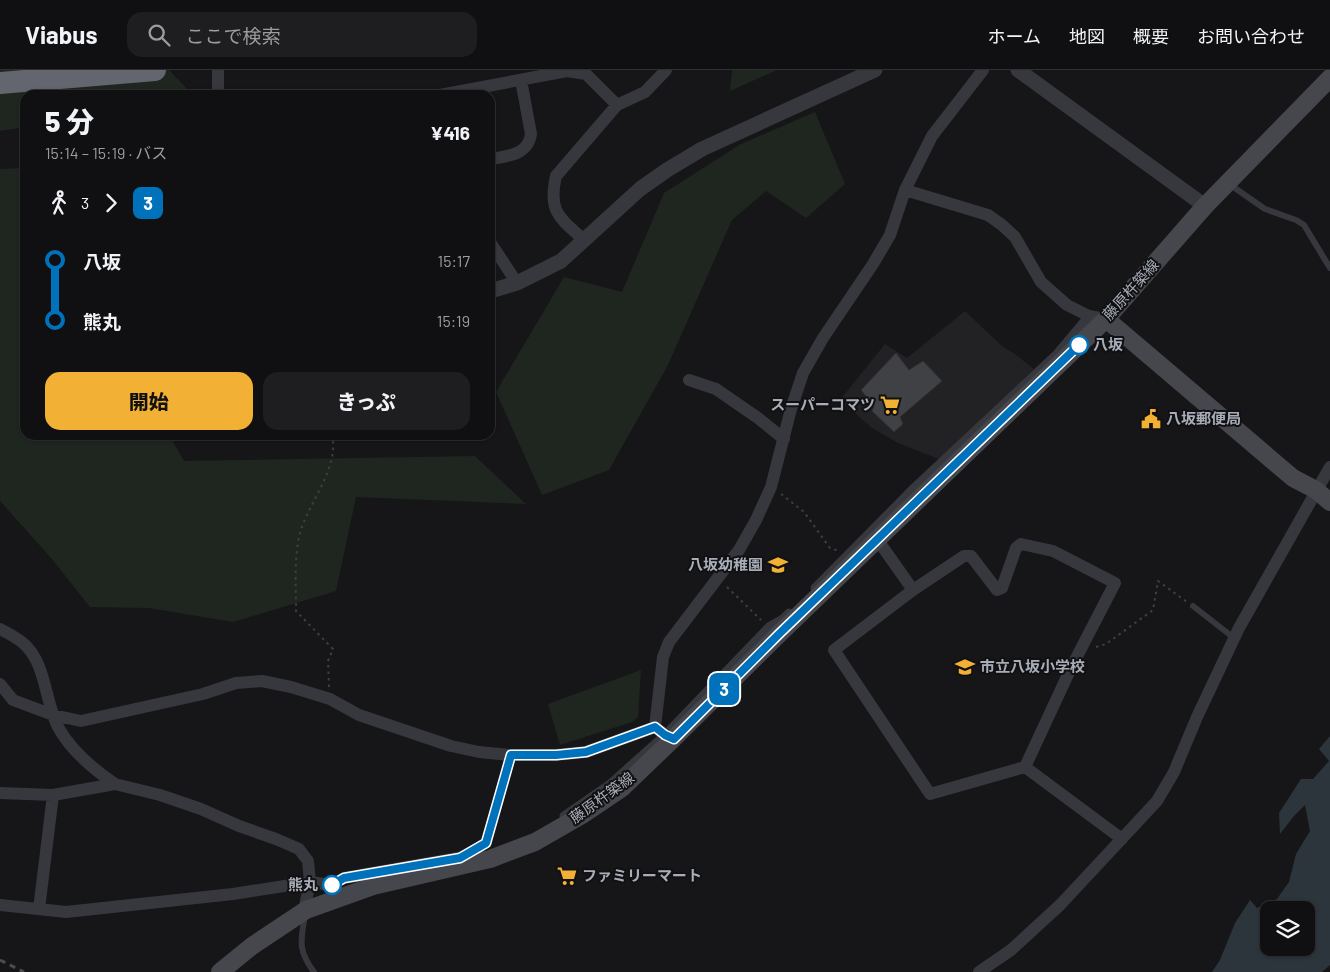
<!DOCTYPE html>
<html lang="ja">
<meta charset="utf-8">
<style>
:root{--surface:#101012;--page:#1e1e20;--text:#f1f3f6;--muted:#9c9d9f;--line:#303032;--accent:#f2b134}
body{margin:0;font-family:Barlow,"Noto Sans JP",sans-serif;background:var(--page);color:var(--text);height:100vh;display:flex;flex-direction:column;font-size:19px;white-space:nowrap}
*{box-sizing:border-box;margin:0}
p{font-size:16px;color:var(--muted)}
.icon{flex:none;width:28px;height:28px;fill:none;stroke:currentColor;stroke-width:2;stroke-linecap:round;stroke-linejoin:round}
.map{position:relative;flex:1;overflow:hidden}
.details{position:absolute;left:20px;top:20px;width:475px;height:350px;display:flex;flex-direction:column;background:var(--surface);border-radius:15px;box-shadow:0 1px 4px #0004,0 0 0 1px var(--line)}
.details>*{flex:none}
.badge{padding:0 10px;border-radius:8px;font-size:18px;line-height:32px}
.fabs{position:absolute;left:1260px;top:831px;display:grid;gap:10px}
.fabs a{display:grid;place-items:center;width:55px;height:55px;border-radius:10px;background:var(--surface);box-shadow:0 1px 4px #0004,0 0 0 1px var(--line);font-size:25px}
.map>.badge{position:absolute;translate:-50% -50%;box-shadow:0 0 0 2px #fff}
.legs{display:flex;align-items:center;gap:8px;height:55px;padding:0 25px;font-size:16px}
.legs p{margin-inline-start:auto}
.head{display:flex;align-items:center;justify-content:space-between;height:85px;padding:0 25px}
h1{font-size:28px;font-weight:800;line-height:38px}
.button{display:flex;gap:10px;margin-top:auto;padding:10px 25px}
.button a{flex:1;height:58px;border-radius:15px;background:var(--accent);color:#111;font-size:20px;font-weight:800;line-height:58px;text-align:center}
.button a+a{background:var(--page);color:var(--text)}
ul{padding:0 25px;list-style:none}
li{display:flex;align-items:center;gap:18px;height:60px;font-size:19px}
li i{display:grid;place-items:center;width:8px;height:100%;margin:0 6px;background:currentColor}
li i::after{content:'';width:12px;height:12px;margin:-6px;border:4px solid;border-radius:50%;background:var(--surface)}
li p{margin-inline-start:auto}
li:first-child i{background:linear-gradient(#0000 50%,currentColor 0)}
li:last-child i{background:linear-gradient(currentColor 50%,#0000 0)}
header{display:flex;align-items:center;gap:30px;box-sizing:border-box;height:70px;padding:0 25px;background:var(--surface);border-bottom:1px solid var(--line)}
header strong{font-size:24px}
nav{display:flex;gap:28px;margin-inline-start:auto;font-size:18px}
.search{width:350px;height:45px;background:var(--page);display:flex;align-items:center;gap:12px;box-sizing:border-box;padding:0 18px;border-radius:15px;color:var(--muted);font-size:19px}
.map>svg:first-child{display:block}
.built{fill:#222225}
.green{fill:#1e261f}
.water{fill:#2c353c;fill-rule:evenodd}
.building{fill:#404145;stroke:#303034}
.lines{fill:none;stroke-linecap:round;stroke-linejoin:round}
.path{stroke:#3d3f44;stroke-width:2;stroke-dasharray:2.5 4;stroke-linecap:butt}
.service{stroke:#37383d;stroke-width:6}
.pedestrian{stroke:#37383d;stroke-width:9}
.minor{stroke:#37383d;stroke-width:12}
.tertiary{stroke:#37383d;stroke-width:15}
.secondary{stroke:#45474d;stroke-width:18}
.motorway{stroke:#63666e;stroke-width:22}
.rail{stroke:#4a4c52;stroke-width:3;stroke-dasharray:6 5;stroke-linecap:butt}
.line-1-casing{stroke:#fff;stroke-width:11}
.line-1{stroke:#0072bc;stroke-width:8}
.stop-1-dot{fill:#fff;stroke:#0072bc;stroke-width:2.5}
.labels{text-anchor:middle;stroke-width:4;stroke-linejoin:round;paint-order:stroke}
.street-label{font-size:15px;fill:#a8adb8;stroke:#111113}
.stop-label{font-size:15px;font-weight:bold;fill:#a8adb8;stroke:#111113;text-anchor:start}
.poi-label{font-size:15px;font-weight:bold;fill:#a8adb8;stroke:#111113;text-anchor:start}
</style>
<header>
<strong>Viabus</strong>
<div class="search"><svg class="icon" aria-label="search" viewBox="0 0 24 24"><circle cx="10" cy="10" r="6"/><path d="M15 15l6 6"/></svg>ここで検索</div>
<nav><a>ホーム</a><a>地図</a><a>概要</a><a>お問い合わせ</a></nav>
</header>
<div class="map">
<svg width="1330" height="902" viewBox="0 0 1330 902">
<rect width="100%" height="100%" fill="#161618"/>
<path class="built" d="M 965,241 L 1003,277 L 1015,284 L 1034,299 L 941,390 L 898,373 L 872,358 L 840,330 L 885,274 L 907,288 Z"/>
<path class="green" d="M 0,0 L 169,0 L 193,25 L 25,25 L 25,57 L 0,61 Z
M 732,0 L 777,0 L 730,21 Z
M 815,42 L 845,114 L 806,148 L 766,121 L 732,150 L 668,295 L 609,400 L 542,425 L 496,322 L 564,207 L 622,222 L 664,123 L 741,74 Z
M 25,98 L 25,365 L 169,365 L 184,391 L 475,386 L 526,434 L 356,427 L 336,521 L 233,552 L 149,538 L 90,537 L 51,488 L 0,431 L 0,99 Z
M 641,600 L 638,647 L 632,652 L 560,675 L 548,634 Z"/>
<path class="water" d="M 1330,666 L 1330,895 L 1322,902 L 1212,902 L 1220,890 L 1235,853 L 1250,830 L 1257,838 L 1277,829 L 1289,812 L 1296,784 L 1310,761 L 1305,735 L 1294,746 L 1280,764 L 1279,743 L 1301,709 L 1313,709 L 1329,691 L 1319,679 ZM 1269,840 L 1306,840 L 1306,878 L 1269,878 Z"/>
<path class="building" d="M 896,283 L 909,300 L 923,291 L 942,311 L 900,347 L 903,354 L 894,362 L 872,341 L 874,336 L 861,320 Z"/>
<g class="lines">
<path class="path" d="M 781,424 L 804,442 L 830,478 L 839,481
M 727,517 L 761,550
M 1096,577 L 1106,574 L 1153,540 L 1158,511 L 1187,532
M 329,617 L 328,591 L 333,579 L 296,541 C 296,517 294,491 299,467 C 306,435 340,399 332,365"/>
<path class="service" d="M 1229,114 L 1265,139 L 1296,150 L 1304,155 L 1330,198
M 1193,536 L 1234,568
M 461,787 L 486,773 L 511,685
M 305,844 C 301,871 297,879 314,902"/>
<path class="pedestrian" d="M 815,518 L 914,418 L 1057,284 L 1089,246
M 564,746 L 609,715 L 665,665 L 769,557 L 783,549 L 789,543"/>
<path class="minor" d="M 218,0 L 218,25
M 440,25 L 567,1 L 586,4 L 617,35
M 490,89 C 508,86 528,85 531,64 L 521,10
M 905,120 L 988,145 L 1002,155 L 1015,167 L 1041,212 L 1067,235 L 1089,246 L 1106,249
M 584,170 C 559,147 548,142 556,106 L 617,35 L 645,22 L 666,0
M 490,172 L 517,213
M 689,310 L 716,319 L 758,348 L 784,369
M 877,469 L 913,520 L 834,580 L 930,724 L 1025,697
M 913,520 L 964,486 L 971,486 L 997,520 L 1002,518 L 1016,478 L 1021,474 L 1053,481 L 1115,513 L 1071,598 L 1025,697 L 1122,769
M 0,559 C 8,563 16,567 23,573 C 46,592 45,632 58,657 C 71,681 93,699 115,714
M 0,614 L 13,630 L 53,645 L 81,651 L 203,624 L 236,613 L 262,611 L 291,617 L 330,629 L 359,645 L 451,676 L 479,682 L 511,685 L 556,685 L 586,682 L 655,657
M 673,669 L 665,665 L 655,657 L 663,587 L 669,572 L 739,480 L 756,450 L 771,417 L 791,339 L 803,303 L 823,268 L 873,194 L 890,165 L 905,120 L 932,66 L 983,0
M 0,723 L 53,725 L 115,714 L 160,725 L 201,739 L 239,756 L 276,769 L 299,779 L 308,791 L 310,812 L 305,836 L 306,840
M 0,835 L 66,842 L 233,824 L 310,812 L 331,815 L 344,808 L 464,787
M 39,839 L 53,725
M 979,902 L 1011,880 L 1060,835 L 1157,731 L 1174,702 L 1197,647 L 1239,558 L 1330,397"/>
<path class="tertiary" d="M 1018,0 L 1205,136
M 490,221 L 517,213 L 561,191 L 640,119 L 667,100 L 702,79 L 875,0"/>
<path class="secondary" d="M 1106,249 L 1293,408 L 1316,420 L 1330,432
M 220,902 L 252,876 L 306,840 L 373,816 L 490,789 L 535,772 L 582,745 L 622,718 L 673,669 L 779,564 L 1106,249 L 1205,136 L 1330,8"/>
<path class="motorway" d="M 0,13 L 155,0"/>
<path class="rail" d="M 0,890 L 24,902"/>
</g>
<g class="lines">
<defs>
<path id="line-1" d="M 332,815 L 344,808 L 460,788 L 486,773 L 511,685 L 556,685 L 586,682 L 655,657 L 665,665 L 674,669 L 779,564 L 1079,275"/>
</defs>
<use href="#line-1" class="line-1-casing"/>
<use href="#line-1" class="line-1"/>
</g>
<defs>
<symbol id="supermarket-bare" viewBox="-9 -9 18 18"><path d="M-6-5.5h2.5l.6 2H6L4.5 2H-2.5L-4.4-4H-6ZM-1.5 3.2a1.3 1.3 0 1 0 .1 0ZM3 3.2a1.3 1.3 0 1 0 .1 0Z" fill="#f2b134" stroke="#111113" stroke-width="2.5" paint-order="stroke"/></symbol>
<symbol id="civic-bare" viewBox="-9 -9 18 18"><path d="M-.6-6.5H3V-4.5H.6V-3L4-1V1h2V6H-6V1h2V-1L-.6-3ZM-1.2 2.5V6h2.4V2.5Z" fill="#f2b134" stroke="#111113" stroke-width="2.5" paint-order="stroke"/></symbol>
<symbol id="school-bare" viewBox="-9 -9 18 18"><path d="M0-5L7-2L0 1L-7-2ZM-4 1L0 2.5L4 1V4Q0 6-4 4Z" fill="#f2b134" stroke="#111113" stroke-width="2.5" paint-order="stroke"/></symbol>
</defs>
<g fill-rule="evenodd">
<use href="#supermarket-bare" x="876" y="321" width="28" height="28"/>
<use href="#civic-bare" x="1137" y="335" width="28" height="28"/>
<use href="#school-bare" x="764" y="481" width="28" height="28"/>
<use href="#school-bare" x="951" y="583" width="28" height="28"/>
<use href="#supermarket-bare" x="553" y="792" width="28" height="28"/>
</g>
<g class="stop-1-dot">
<circle cx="1079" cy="275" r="9"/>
<circle cx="332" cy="815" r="9"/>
</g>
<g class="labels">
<g class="street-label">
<text transform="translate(1131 220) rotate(-48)" y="5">藤原杵築線</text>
<text transform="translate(602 728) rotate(-36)" y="5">藤原杵築線</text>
</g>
<g class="stop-label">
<text x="1093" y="280">八坂</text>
<text x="318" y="820" text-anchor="end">熊丸</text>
</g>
<g class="poi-label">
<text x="875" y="340" text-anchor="end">スーパーコマツ</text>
<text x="1166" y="354">八坂郵便局</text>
<text x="763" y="500" text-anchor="end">八坂幼稚園</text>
<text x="980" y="602">市立八坂小学校</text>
<text x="582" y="811">ファミリーマート</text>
</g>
</g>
</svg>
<div class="fabs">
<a><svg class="icon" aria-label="layers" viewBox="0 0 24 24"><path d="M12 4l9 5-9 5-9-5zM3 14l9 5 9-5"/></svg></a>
</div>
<b class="badge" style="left:724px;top:619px;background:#0072bc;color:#fff">3</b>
<section class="details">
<div class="head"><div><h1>5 分</h1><p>15:14 – 15:19 · バス</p></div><b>¥416</b></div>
<div class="legs"><svg class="icon" aria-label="walk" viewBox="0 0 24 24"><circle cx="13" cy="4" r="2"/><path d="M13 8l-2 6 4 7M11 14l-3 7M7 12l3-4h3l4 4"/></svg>3<svg class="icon" aria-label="forward" viewBox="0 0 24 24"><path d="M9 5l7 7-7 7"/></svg><b class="badge" style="background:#0072bc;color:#fff">3</b></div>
<ul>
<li><i style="color:#0072bc"></i><b>八坂</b><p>15:17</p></li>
<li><i style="color:#0072bc"></i><b>熊丸</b><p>15:19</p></li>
</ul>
<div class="button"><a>開始</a><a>きっぷ</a></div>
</section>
</div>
